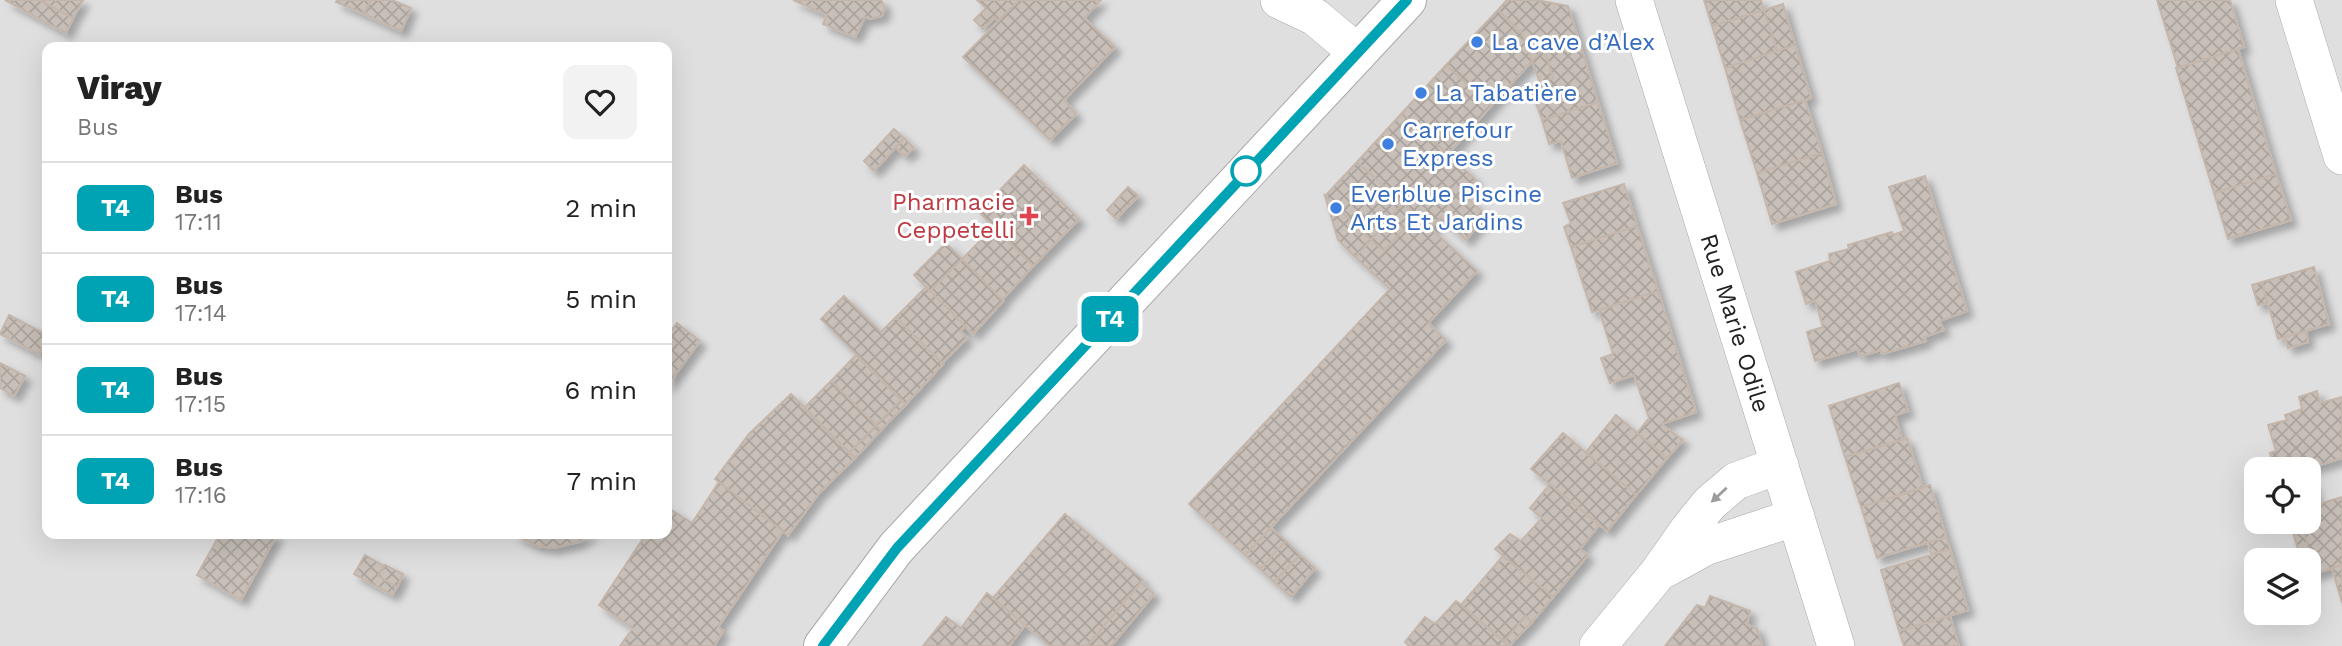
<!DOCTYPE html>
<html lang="fr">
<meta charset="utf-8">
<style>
:root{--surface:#fff;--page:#f2f2f2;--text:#222;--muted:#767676;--line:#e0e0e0}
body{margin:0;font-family:"Work Sans",sans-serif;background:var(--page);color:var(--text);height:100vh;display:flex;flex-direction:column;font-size:26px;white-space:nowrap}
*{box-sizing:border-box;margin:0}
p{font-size:23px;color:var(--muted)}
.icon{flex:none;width:38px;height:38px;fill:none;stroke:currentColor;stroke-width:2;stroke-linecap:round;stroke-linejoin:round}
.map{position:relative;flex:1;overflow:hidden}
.sheet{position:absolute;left:42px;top:42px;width:630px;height:497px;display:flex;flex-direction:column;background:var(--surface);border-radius:14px;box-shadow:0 7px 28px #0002}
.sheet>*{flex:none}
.badge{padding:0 14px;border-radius:10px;font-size:24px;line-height:46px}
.fabs{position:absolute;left:2244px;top:457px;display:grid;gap:14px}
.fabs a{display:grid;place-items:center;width:77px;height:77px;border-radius:14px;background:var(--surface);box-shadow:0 7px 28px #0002;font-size:35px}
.map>.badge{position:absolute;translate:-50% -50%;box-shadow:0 0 0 4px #fff}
.round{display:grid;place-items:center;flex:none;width:74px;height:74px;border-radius:14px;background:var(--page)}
.headline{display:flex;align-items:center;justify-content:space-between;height:119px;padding:0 35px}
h1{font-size:33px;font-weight:800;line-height:52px}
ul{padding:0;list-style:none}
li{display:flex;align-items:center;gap:21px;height:91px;padding:0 35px;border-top:2px solid var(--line)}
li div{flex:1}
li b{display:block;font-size:26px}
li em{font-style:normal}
li .badge{min-width:77px;font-weight:700;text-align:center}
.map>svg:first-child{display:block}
.residential{fill:#e0dfdf;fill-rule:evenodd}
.building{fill:url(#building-cross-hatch);stroke:#c4b6ab;stroke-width:2;filter:url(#shadow)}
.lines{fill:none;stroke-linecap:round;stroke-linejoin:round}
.minor-casing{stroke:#a9a9a9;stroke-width:38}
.tertiary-casing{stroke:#a9a9a9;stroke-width:40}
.minor{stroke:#fff;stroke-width:37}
.tertiary{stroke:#fff;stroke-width:38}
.oneway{fill:#9c9c9c}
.line-casing{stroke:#fff;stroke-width:16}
.line{stroke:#00a3b4;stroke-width:10}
.shop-dot{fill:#3f7fe0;stroke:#fff;stroke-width:2.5}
.stop-dot{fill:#fff;stroke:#00a3b4;stroke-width:3.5}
.health-dot{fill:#e0444e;stroke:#fff;stroke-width:2.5}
.labels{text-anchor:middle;stroke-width:6;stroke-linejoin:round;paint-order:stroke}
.shop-label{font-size:24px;fill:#366cbe;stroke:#fff;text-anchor:start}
.health-label{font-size:24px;fill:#be3a42;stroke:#fff;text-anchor:end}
.street-label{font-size:24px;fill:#222;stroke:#fff}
</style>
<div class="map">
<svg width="2342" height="646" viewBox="0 0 2342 646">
<defs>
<pattern id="building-cross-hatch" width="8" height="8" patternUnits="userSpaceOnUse" patternTransform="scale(1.75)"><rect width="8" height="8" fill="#c7bfb8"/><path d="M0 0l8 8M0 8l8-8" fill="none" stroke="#aba49e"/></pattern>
<filter id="shadow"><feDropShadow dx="6" dy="6" stdDeviation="3.5" flood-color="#0004"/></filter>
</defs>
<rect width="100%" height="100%" fill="#f2efe9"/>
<path class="residential" d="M 0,0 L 2342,0 L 2342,646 L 0,646 ZM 47,47 L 667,47 L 667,534 L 47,534 ZM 2256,469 L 2308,469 L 2308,522 L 2256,522 ZM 2256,560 L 2308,560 L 2308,612 L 2256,612 Z"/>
<path class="building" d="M 5,0 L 39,0 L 73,18 L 66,33 Z
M 39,0 L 83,0 L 73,18 Z
M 337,0 L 371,0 L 364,14 L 336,2 Z
M 371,0 L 392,0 L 411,8 L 401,31 L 364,14 Z
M 793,0 L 881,0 L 885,7 L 882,16 L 869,19 L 865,17 L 855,37 L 823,24 L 827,15 Z
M 1019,0 L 1101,0 L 1084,18 L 1115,47 L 1064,100 L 1076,114 L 1050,140 L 963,57 Z
M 1019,0 L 998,21 L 995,17 L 983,29 L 974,20 L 986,8 L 977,0 Z
M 1507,0 L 1537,0 L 1568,6 L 1598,102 L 1542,120 L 1530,86 L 1553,78 L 1544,49 L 1532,61 L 1521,30 L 1520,32 L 1498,10 Z
M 1704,0 L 1761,0 L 1764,10 L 1712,26 Z
M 2157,0 L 2230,0 L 2244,47 L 2178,68 Z
M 1783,4 L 1795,45 L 1777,51 L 1764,10 Z
M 1498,10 L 1520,32 L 1521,30 L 1532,61 L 1491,106 L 1446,65 Z
M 1764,10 L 1777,51 L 1725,68 L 1712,26 Z
M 1795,45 L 1811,98 L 1740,120 L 1725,68 Z
M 1544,49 L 1553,78 L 1540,83 L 1532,61 Z
M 2238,49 L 2276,174 L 2214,193 L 2176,68 Z
M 1446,65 L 1491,106 L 1448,154 L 1402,113 Z
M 1805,100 L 1822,153 L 1757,173 L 1740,120 Z
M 1598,102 L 1617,163 L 1572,178 L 1561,141 L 1549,144 L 1542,120 Z
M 1402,113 L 1476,180 L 1462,193 L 1486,215 L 1466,240 L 1441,217 L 1431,228 L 1357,162 Z
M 894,129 L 904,138 L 874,171 L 864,161 Z
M 904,138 L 914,148 L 905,156 L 895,147 Z
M 1822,153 L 1836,204 L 1772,224 L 1757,173 Z
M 1357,162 L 1403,203 L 1371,240 L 1325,196 Z
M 1024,165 L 1079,219 L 1033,266 L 979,212 Z
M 2276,174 L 2291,220 L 2228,239 L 2214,193 Z
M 1925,176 L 1967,311 L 1939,321 L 1944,330 L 1924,337 L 1926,341 L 1882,354 L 1881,350 L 1860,356 L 1858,349 L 1815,361 L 1807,332 L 1823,327 L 1815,300 L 1806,304 L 1796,272 L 1830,261 L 1829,254 L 1849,249 L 1848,245 L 1892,232 L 1893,235 L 1904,231 L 1889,187 Z
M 1624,184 L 1637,226 L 1571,247 L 1564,227 L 1571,223 L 1563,203 Z
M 1128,187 L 1138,196 L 1116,219 L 1107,210 Z
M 1325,196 L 1371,240 L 1355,257 L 1338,240 Z
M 1403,203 L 1477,271 L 1428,323 L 1446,340 L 1245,555 L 1189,504 L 1390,289 L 1355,257 L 1371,240 L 1384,251 L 1404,229 L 1390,218 Z
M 1390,218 L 1404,229 L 1384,251 L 1371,240 Z
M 1637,226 L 1658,291 L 1592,312 L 1571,247 Z
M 994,227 L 1033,266 L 1002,300 L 962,259 Z
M 946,243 L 962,259 L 930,291 L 914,275 Z
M 962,259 L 1003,301 L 973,334 L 930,291 Z
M 2314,267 L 2329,324 L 2278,339 L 2262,282 Z
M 2262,282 L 2267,303 L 2258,305 L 2252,285 Z
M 926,287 L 965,326 L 960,331 L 967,338 L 942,363 L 896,317 Z
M 1658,291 L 1696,412 L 1661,424 L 1683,440 L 1667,458 L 1637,433 L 1649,418 L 1634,375 L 1610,383 L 1601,358 L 1613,354 L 1599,310 Z
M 844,296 L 881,332 L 896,317 L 943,364 L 906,404 L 821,319 Z
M 9,315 L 47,335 L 39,354 L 0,334 Z
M 677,323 L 700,341 L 667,386 L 667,329 L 670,332 Z
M 2306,331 L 2308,342 L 2288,348 L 2285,337 Z
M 856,355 L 901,400 L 876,425 L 831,381 Z
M 0,363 L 25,376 L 14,396 L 0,388 Z
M 831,381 L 876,425 L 849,453 L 804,408 Z
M 1899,383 L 1908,411 L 1895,415 L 1902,440 L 1845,457 L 1829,406 Z
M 2317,391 L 2320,403 L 2342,397 L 2342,458 L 2307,469 L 2274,469 L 2270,453 L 2276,451 L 2268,425 L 2287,420 L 2285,415 L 2302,409 L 2299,397 Z
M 791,394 L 855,458 L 820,492 L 788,535 L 715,479 L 749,434 Z
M 901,400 L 906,404 L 881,430 L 876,425 Z
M 1616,415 L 1667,458 L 1636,495 L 1586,452 Z
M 876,425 L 881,430 L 855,458 L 849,453 Z
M 1563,433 L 1636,495 L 1607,531 L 1531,469 Z
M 1907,438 L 1923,488 L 1861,507 L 1845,457 Z
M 2308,477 L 2310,477 L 2318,504 L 2308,507 Z
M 719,482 L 783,531 L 718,627 L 723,631 L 714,646 L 620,646 L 633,628 L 599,605 L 646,534 L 667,534 L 667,507 L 692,523 Z
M 1550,484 L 1599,525 L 1580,549 L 1588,555 L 1553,597 L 1495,549 L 1510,534 L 1521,541 L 1542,518 L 1530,508 Z
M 1930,485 L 1946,537 L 1877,558 L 1861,507 Z
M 2342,497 L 2342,565 L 2317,573 L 2300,522 L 2308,522 L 2308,507 Z
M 1065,514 L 1143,580 L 1087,646 L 1050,646 L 993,598 Z
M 2290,522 L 2300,522 L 2317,573 L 2308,576 L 2308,560 L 2301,560 Z
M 1271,528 L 1286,541 L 1260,569 L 1245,555 Z
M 220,534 L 277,534 L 241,600 L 197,575 Z
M 513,534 L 591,534 L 578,542 L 554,548 L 537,546 Z
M 1946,537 L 1950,549 L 1931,554 L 1928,542 Z
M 1286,541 L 1300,555 L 1274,582 L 1260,569 Z
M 1950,549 L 1968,610 L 1899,631 L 1881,570 Z
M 365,555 L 384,566 L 378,576 L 397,587 L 392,595 L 354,574 Z
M 1300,555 L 1315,568 L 1291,597 L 1274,582 Z
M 1503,556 L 1553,597 L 1532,622 L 1526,616 L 1504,641 L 1461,605 Z
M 385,565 L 403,574 L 397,587 L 378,576 Z
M 2342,565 L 2342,603 L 2332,568 Z
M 1141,582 L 1154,594 L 1111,646 L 1087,646 Z
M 987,593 L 1025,625 L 1009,646 L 923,646 L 946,617 L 961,628 Z
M 1710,596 L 1750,611 L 1747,625 L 1757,628 L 1762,646 L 1665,646 L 1697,605 L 1705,608 Z
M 1456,601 L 1461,605 L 1509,646 L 1409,646 L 1405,642 L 1425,617 L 1435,624 Z
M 1526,616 L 1532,622 L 1509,646 L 1504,641 Z
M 1950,616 L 1959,646 L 1904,646 L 1899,631 Z"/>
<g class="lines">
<defs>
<path id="minor" d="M 1279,0 L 1315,17 L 1358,53
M 1634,0 L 1836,646
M 2294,0 L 2342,156
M 1665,569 L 1705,547 L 1796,517
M 1598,646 L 1658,573 L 1689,529 L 1710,503 L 1736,481 L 1780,465"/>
<path id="tertiary" d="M 823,646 L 896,548 L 1407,0"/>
</defs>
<use href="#minor" class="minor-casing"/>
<use href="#tertiary" class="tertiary-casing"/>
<use href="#minor" class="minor"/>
<use href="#tertiary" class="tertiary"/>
</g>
<defs><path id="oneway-solid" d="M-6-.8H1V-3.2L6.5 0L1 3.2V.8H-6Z" transform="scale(1.75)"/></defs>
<use class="oneway" href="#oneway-solid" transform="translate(1719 495) rotate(137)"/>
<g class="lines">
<defs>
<path id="line" d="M 823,646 L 897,548 L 1407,0"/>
</defs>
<use href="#line" class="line-casing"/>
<use href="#line" class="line"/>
</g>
<g class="shop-dot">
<circle cx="1477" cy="42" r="7"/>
<circle cx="1421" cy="93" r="7"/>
<circle cx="1388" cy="144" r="7"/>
<circle cx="1336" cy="208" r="7"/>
</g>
<circle class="stop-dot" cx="1246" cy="171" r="14"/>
<path class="health-dot" d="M1025.5 205.5h7v7h7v7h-7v7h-7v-7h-7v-7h7z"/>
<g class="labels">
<g class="shop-label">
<text x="1491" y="50">La cave d’Alex</text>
<text x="1435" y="101">La Tabatière</text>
<text x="1402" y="138">Carrefour<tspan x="1402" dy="28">Express</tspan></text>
<text x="1350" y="202">Everblue Piscine<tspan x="1350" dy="28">Arts Et Jardins</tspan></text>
</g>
<g class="health-label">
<text x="1015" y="210">Pharmacie<tspan x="1015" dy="28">Ceppetelli</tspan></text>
</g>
<g class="street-label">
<text transform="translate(1735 323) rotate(73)" y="8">Rue Marie Odile</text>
</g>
</g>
</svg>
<div class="fabs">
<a><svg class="icon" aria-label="locate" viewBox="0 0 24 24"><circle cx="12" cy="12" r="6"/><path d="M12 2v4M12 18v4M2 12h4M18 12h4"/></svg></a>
<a><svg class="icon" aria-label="layers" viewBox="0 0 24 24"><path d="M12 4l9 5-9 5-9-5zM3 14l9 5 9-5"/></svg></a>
</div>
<b class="badge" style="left:1110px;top:319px;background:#00a3b4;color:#fff">T4</b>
<section class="sheet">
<div class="headline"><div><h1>Viray</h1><p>Bus</p></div><a class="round"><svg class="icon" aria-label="heart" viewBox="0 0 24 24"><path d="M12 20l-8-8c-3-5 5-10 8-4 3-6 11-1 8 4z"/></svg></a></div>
<ul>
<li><span class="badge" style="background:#00a3b4;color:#fff">T4</span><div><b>Bus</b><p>17:11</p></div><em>2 min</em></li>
<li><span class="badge" style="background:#00a3b4;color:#fff">T4</span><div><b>Bus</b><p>17:14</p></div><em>5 min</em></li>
<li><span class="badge" style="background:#00a3b4;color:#fff">T4</span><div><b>Bus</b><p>17:15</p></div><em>6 min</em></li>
<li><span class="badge" style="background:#00a3b4;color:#fff">T4</span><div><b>Bus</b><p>17:16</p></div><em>7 min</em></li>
</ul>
</section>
</div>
